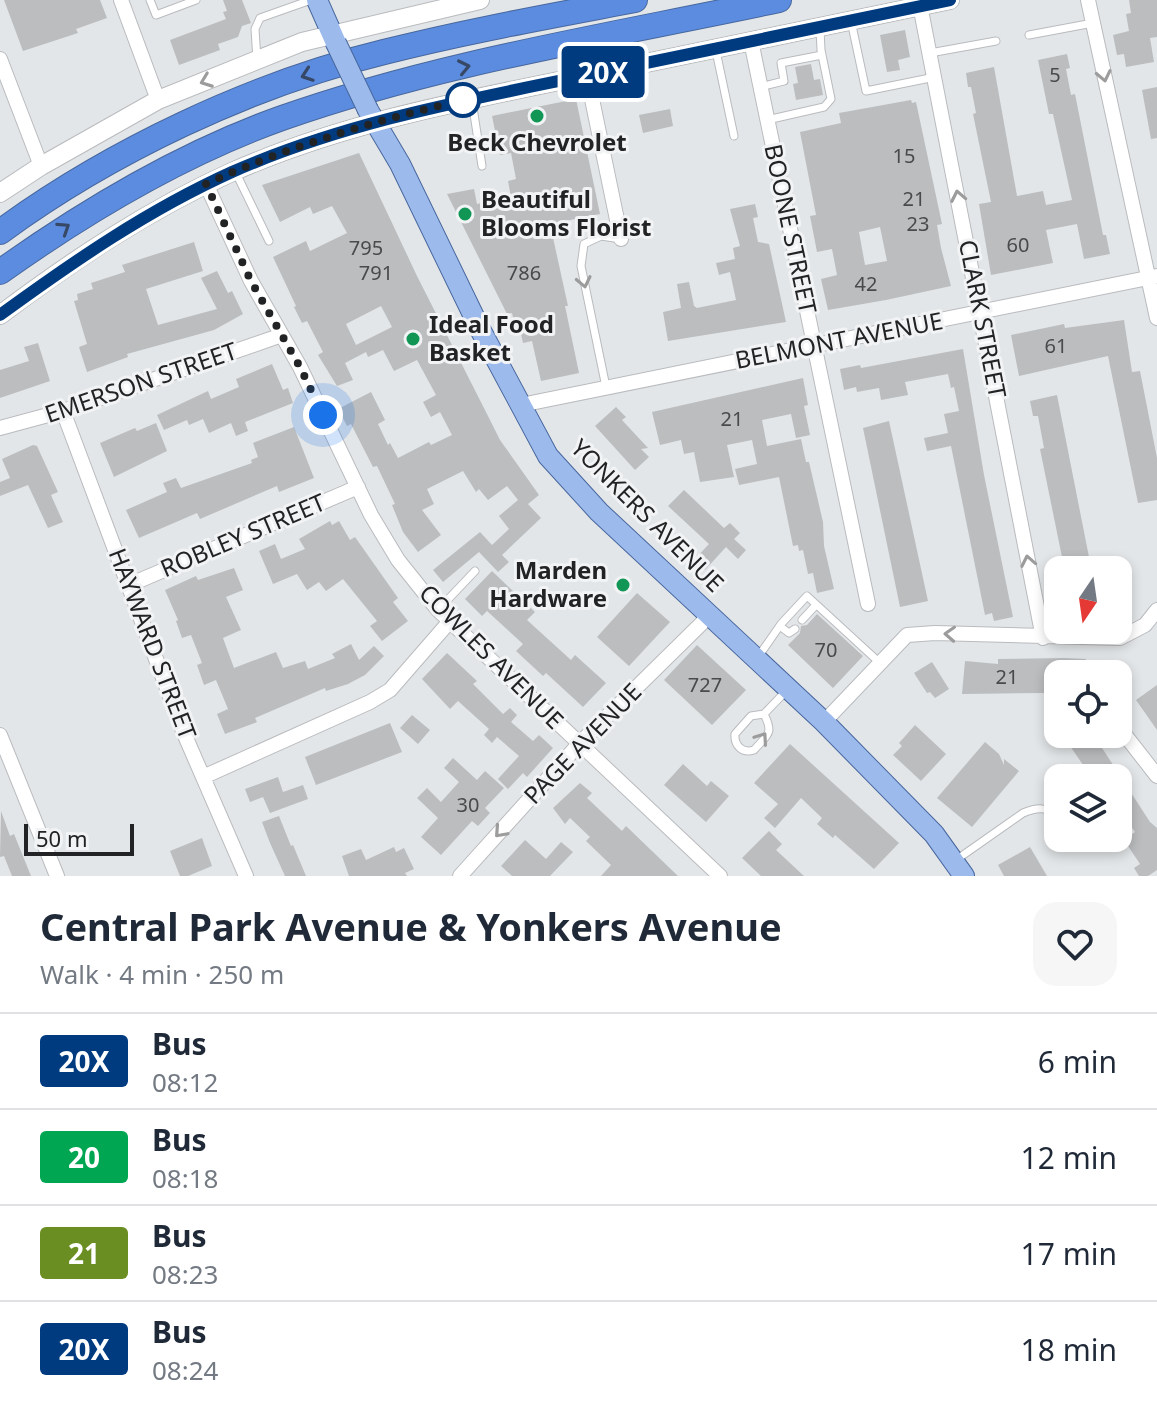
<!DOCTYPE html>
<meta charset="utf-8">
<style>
:root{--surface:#fff;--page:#f6f6f7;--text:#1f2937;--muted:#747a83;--line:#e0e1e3}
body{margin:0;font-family:"Noto Sans",sans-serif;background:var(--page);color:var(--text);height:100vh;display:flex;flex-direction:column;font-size:30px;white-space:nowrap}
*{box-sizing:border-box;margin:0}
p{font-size:26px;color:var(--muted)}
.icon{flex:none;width:44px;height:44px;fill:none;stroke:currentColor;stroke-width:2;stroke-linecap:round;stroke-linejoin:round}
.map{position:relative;height:876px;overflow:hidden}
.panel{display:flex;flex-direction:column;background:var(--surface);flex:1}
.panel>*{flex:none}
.badge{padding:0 16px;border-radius:6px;font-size:28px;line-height:52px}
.needle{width:52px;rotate:193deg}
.fabs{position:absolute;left:1044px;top:556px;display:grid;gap:16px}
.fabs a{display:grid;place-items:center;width:88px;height:88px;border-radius:16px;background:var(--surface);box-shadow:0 4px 12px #0003;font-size:40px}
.scale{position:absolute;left:24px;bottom:20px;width:110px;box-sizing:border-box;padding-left:8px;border:4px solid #222324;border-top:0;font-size:22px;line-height:28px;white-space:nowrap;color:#222324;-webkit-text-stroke:6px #f1f3f5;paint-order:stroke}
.you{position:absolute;width:40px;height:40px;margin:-20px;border:6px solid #fff;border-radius:50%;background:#1a73e8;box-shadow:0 0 0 12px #1a73e833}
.map>.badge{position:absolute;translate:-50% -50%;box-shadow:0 0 0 4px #fff}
.round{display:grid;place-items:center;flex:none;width:84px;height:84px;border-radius:24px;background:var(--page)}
.overview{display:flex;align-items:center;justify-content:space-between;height:136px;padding:0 40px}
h1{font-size:38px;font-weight:700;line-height:60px}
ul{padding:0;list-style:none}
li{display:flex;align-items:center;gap:24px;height:96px;padding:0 40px;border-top:2px solid var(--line)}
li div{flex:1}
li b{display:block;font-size:30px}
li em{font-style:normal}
li .badge{min-width:88px;font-weight:700;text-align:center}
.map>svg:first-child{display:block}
.building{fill:#bbbdbf;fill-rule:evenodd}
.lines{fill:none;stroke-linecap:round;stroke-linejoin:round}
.service-casing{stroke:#b9bbbe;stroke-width:9}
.minor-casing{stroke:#b9bbbe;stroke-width:16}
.secondary-casing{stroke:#b9bbbe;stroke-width:20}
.primary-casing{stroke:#47679e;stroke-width:22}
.motorway-casing{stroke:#47679e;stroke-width:26}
.service{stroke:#fff;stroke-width:7}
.minor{stroke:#fff;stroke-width:14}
.secondary{stroke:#fff;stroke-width:18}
.primary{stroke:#9dbaec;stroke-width:20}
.motorway{stroke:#5b8cdf;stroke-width:24}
.primary-bridge-casing{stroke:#47679e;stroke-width:22;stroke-linecap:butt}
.primary-bridge{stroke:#9dbaec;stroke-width:20}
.oneway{stroke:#364865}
.oneway2{stroke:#9c9c9c}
.line-casing{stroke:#fff;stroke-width:18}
.line{stroke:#003b80;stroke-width:12}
.walk{stroke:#222324;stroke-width:8;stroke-dasharray:0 14.4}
.stop-dot{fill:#fff;stroke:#003b80;stroke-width:4}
.poi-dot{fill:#119656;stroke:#f1f3f5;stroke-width:3}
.labels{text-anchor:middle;stroke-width:6;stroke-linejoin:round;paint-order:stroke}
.number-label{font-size:20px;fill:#484a4b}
.poi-label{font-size:24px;font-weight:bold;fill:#222324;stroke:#f1f3f5;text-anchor:start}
.street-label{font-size:24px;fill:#222324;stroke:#f1f3f5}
</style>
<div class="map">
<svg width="1157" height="876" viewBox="0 0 1157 876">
<rect width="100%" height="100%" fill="#e3e6e8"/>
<path class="building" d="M 4,0 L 100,0 L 107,18 L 76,29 L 78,33 L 23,51 Z
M 223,0 L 242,0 L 251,23 L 242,26 L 238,37 L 218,44 L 220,50 L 179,65 L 170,40 L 226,19 L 223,12 L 227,11 Z
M 1129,0 L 1157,0 L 1157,37 L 1150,38 L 1154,62 L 1126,67 L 1124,54 L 1117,55 L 1113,35 L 1129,31 L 1126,14 L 1131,13 Z
M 905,30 L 910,57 L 898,60 L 900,70 L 887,72 L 880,35 Z
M 1067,54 L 1070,68 L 1066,69 L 1071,95 L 1075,94 L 1103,235 L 1106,235 L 1110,254 L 1084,259 L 1077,224 L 1046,230 L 1053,263 L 991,275 L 979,204 L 991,202 L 973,114 L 976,113 L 971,87 L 968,87 L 966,73 L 994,67 L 1017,196 L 1043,191 L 1046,205 L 1072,200 L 1053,114 L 1049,114 L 1038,60 Z
M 811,64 L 814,80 L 820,79 L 823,95 L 796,100 L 793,84 L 798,83 L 795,67 Z
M 1157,87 L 1157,138 L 1151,139 L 1142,90 Z
M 576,99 L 600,214 L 550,224 L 568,306 L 565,306 L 579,373 L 541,381 L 532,341 L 523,343 L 521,334 L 517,335 L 512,313 L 507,314 L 447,194 L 474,189 L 477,204 L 511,197 L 508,181 L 516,179 L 511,153 L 500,155 L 492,116 Z
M 911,100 L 912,103 L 916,102 L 942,224 L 937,225 L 941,248 L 951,286 L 886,300 L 828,310 L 821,279 L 837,275 L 832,249 L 817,252 L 810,216 L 816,215 L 800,132 L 841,123 L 839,113 ZM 880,227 L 887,261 L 865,265 L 859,232 Z
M 670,109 L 673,126 L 643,133 L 639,115 Z
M 359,153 L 417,276 L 488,416 L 500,440 L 539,495 L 528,504 L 541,518 L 502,555 L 509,562 L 498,572 L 479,552 L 443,582 L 433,570 L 480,532 L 492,545 L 509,529 L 499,516 L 518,500 L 507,486 L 488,500 L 479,489 L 476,492 L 463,471 L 427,489 L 434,504 L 422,510 L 441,535 L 418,552 L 403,532 L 392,505 L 395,504 L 377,466 L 373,467 L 351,424 L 347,426 L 338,409 L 371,392 L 385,420 L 378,424 L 388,445 L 390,443 L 398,458 L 429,442 L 431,445 L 452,435 L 440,412 L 431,417 L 423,402 L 436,395 L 417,360 L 394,371 L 383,350 L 368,357 L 366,352 L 345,363 L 353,380 L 337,386 L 318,355 L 323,352 L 307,321 L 302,323 L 294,307 L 296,306 L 273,257 L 306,241 L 310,251 L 347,233 L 332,206 L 313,214 L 310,207 L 280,222 L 262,185 ZM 381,306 L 392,327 L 356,345 L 346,324 Z
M 755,204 L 758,217 L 753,218 L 758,242 L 769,244 L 786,322 L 668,341 L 663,312 L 681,308 L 677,284 L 689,282 L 694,306 L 697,308 L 736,300 L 730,272 L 719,275 L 716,263 L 735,259 L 733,248 L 740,246 L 730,209 Z
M 194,242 L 203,271 L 146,289 L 158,325 L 217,309 L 201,278 L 217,271 L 228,293 L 232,291 L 243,314 L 214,330 L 127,354 L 128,357 L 87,372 L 79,347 L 87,344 L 74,301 L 78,300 L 77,294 L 93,289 L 91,283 L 125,272 L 122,265 Z
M 1124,320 L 1132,372 L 1140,371 L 1157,458 L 1157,500 L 1138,503 L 1108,356 L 1019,376 L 1011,335 L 1064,324 L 1065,328 Z
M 38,343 L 50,381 L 0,398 L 0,370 L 29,361 L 24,347 Z
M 963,349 L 984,475 L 1013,617 L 994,621 L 992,613 L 985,615 L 951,446 L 927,451 L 924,438 L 948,433 L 944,414 L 959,411 L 954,387 L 951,388 L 948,374 L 905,382 L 908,395 L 881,400 L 879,388 L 857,392 L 856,387 L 844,390 L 840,369 L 860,365 L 861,368 Z
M 272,364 L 283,390 L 288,388 L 293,403 L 245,422 L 248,431 L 236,436 L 231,423 L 209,433 L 203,419 L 189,425 L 187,420 L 164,430 L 157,415 L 208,391 L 211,399 L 239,387 L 236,379 Z
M 803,378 L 808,405 L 804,406 L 810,435 L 796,438 L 791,414 L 762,420 L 767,446 L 801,439 L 806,462 L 809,462 L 823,522 L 824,546 L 834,589 L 817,593 L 813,573 L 808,574 L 803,550 L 799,551 L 798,545 L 793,546 L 779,477 L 739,485 L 735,469 L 757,464 L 752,440 L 727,445 L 734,477 L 700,482 L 694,452 L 684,454 L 681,440 L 660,445 L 652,412 Z
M 1057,395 L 1089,557 L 1063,562 L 1040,449 L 1044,448 L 1038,416 L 1033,416 L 1030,401 Z
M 616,407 L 626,417 L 622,420 L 648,448 L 641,449 L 649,457 L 635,470 L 595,426 Z
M 889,421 L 928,601 L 900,607 L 863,428 Z
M 156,423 L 167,451 L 114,477 L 100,443 L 135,428 L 137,431 Z
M 294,427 L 314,478 L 279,492 L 277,486 L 200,519 L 197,513 L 139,538 L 126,510 L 167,492 L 163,483 L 176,478 L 181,488 L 252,463 L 251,460 L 258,457 L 253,443 Z
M 33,445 L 37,446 L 58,492 L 51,495 L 63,522 L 48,528 L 28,485 L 0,496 L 0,482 L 10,478 L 2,459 Z
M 684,490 L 724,528 L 730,523 L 740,533 L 734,539 L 746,550 L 738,559 L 726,547 L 705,570 L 694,560 L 709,544 L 668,506 Z
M 330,521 L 332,525 L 339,521 L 350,540 L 355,537 L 398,598 L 393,602 L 408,621 L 382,641 L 370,626 L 377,621 L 343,579 L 326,591 L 319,582 L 307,590 L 297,574 L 273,584 L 259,551 L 275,544 L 281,559 L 305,549 L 299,539 Z
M 234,568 L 243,590 L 226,597 L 241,630 L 223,638 L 234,668 L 276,652 L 283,668 L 305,661 L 308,669 L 335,658 L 332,654 L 351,644 L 359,660 L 374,646 L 384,656 L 365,675 L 348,684 L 326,691 L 325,688 L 255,718 L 257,722 L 225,734 L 217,714 L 228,709 L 216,680 L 204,685 L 197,665 L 202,663 L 191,635 L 182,638 L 176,621 L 178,620 L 165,590 L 196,576 L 198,580 Z
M 492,571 L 535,612 L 527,620 L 571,660 L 575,655 L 606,683 L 583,707 L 546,673 L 543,676 L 516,651 L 523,644 L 487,611 L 482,616 L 465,599 Z
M 637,593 L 670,622 L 629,666 L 597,637 Z
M 817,614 L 863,656 L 833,688 L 788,645 L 800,633 L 801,626 L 807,625 Z
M 697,645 L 746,690 L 712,725 L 664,680 Z
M 447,653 L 477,681 L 473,684 L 503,714 L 510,708 L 517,715 L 511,722 L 533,741 L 539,735 L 553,748 L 527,777 L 523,773 L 508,789 L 498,779 L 519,756 L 497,737 L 492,743 L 484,735 L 489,729 L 458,701 L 450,709 L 422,679 Z
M 1064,658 L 1086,659 L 1085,674 L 1046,674 L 1046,693 L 962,694 L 965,661 L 998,664 L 998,659 Z
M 932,662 L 949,689 L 935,698 L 930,692 L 927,693 L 914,673 Z
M 1157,685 L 1157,730 L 1136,700 Z
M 412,715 L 430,730 L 418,744 L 400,728 Z
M 390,723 L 402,752 L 316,785 L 305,757 Z
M 915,725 L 946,754 L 921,781 L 893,755 L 902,746 L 899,743 Z
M 1081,734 L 1093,734 L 1150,822 L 1157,828 L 1157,870 L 1148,876 L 1139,876 L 1134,868 L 1140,864 L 1124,840 L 1135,832 L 1118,807 L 1118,778 L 1092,778 L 1068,743 Z
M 985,742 L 999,754 L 1004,765 L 1004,759 L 1019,771 L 972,827 L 937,798 Z
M 790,744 L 899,843 L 874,869 L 835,835 L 833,838 L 817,824 L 822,818 L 801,798 L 775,828 L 764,818 L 778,804 L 754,783 Z
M 453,758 L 477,780 L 485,771 L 504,788 L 485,808 L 490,813 L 478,826 L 472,821 L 441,855 L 421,837 L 438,818 L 417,798 L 427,788 L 441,802 L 459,782 L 444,768 Z
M 683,764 L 707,786 L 711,781 L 729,796 L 706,822 L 664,785 Z
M 278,777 L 283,792 L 303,785 L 308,799 L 270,813 L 263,797 L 250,802 L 245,789 Z
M 580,783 L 592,793 L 587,798 L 622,831 L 626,826 L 678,876 L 601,876 L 611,865 L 586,841 L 590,837 L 570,818 L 565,824 L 553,808 Z
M 1,811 L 10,836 L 14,834 L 31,876 L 12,876 L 4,856 L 0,857 Z
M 279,816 L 291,846 L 293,845 L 306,876 L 285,876 L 270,843 L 262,822 Z
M 769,831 L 782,844 L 776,850 L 804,876 L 761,876 L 742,858 Z
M 202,838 L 212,866 L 188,876 L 180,876 L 170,851 Z
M 525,840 L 546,859 L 561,842 L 573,852 L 550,876 L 512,876 L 501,866 Z
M 394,847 L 396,852 L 404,848 L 414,869 L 405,873 L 407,876 L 349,876 L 342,856 L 361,849 L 366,860 Z
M 1030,847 L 1047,876 L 1004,876 L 998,865 Z"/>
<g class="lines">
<defs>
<path id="service" d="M 150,0 L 156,15 L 196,0
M 851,21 L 866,91 L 935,77
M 1029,35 L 1093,23
M 716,51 L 734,136
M 930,53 L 996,41
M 257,60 L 255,29 L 260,18 L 311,0
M 760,87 L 784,81 L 781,63 L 822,55
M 472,101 L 482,166
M 767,120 L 824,107 L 831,99 L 821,50 L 820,29
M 236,173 L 269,241
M 606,387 L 581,266 L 584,244 L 601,236 L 621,239
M 438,610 L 475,571
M 802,620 L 816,605
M 781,627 L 789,633 L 795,629
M 758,657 L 781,624 L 807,596 L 880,663
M 764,714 C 774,734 768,734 754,750 C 742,754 734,745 735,734 L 751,716 L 764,714 L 787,690
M 956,860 L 1023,813 C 1038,807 1046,807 1058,816"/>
<path id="minor" d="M 121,0 L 158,100
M 919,0 L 1043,638
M 1088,0 L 1157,318
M 751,41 L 868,604
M 0,59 L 41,166
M 587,75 L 621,239
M 206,184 L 251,281 L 300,367 L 371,515 L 398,560 L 438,610 L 720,876
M 521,405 L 1157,276
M 63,411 L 183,731 L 246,876
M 0,428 L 63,411 L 282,335
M 129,585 L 358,487
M 824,722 L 907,635 L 935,633 L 1120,638 L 1145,625 L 1157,610
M 1118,726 L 1157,776
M 0,735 L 57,876
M 203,777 L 370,702 L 390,690 L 450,621
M 460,876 L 579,744 L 702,623 L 708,613"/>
<path id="secondary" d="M 0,193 L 41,166 L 158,100 L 302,42 L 480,0
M 0,315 C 73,260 148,210 232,172 C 345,122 467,100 588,75 C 708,50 829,25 950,0"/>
<path id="primary" d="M 317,0 L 336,43
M 368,110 L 400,164 L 480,329 L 548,456 L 599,512 L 824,722 L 934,834 L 964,876"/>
<path id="motorway" d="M 0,232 C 109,152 252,84 384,52 C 467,31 551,16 635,0
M 0,272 C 87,210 181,154 282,118 C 441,62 615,35 779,0"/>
</defs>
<use href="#service" class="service-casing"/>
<use href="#minor" class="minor-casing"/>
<use href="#secondary" class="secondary-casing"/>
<use href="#primary" class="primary-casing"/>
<use href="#motorway" class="motorway-casing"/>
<use href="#service" class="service"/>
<use href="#minor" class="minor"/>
<use href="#secondary" class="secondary"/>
<use href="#primary" class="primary"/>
<use href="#motorway" class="motorway"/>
<defs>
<path id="primary-bridge" d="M 336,43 L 368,110"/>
</defs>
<use href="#primary-bridge" class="primary-bridge-casing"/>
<use href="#primary-bridge" class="primary-bridge"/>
</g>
<defs><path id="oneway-chevron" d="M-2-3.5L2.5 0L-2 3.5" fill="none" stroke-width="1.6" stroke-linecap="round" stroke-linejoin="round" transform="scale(2)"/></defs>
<g class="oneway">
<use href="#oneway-chevron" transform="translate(464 67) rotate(-12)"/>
<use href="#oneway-chevron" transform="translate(307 75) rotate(161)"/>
<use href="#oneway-chevron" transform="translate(64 228) rotate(-33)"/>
</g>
<g class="oneway2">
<use href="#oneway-chevron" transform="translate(1104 76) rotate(78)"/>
<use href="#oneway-chevron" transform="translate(206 81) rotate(159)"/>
<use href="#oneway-chevron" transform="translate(958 196) rotate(-101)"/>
<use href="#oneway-chevron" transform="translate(584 282) rotate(78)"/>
<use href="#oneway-chevron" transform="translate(1028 561) rotate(-101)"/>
<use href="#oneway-chevron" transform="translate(950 634) rotate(-177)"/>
<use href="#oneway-chevron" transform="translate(762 738) rotate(-55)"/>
<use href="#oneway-chevron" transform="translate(500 832) rotate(132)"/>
</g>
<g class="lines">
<defs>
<path id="line" d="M 0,315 C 74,261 148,210 232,172 C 345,122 467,100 588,75 C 709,50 829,25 950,0"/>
</defs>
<use href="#line" class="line-casing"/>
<use href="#line" class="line"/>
<path class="walk" d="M 323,415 L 300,367 L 251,281 L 206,184 C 291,145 381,119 472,98 L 463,100"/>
</g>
<circle class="stop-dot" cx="463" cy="100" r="16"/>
<g class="poi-dot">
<circle cx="537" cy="116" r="8"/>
<circle cx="465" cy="214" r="8"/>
<circle cx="413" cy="339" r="8"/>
<circle cx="623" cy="585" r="8"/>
</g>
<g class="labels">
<g class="number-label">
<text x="1055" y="82">5</text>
<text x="904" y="163">15</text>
<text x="914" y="206">21</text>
<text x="918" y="231">23</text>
<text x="1018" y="252">60</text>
<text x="366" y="255">795</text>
<text x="376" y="280">791</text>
<text x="524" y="280">786</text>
<text x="866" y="291">42</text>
<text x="1056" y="353">61</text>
<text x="732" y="426">21</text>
<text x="826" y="657">70</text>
<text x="1007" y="684">21</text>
<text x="705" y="692">727</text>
<text x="468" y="812">30</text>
</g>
<g class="poi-label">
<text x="537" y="151" text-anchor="middle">Beck Chevrolet</text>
<text x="481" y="208">Beautiful<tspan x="481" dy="28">Blooms Florist</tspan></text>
<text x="429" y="333">Ideal Food<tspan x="429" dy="28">Basket</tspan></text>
<text x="607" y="579" text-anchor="end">Marden<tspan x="607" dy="28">Hardware</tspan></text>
</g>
<g class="street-label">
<text transform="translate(790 229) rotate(78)" y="8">BOONE STREET</text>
<text transform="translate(982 319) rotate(79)" y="8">CLARK STREET</text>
<text transform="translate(839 341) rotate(-11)" y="8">BELMONT AVENUE</text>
<text transform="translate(141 383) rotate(-19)" y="8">EMERSON STREET</text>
<text transform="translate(647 516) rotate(45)" y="8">YONKERS AVENUE</text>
<text transform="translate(243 536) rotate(-23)" y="8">ROBLEY STREET</text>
<text transform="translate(152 644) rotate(69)" y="8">HAYWARD STREET</text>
<text transform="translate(491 657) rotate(45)" y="8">COWLES AVENUE</text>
<text transform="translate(583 744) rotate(-46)" y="8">PAGE AVENUE</text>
</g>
</g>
</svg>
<div class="fabs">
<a><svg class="needle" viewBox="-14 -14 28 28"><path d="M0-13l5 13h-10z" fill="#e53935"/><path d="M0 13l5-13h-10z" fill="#747a83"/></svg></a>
<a><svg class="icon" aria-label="locate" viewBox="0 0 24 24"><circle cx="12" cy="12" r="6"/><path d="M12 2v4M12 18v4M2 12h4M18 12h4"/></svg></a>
<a><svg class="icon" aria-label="layers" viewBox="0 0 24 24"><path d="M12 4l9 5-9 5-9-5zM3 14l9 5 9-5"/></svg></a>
</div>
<div class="scale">50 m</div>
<div class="you" style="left:323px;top:415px"></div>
<b class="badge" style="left:603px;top:72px;background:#003b80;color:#fff">20X</b>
</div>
<section class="panel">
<div class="overview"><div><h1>Central Park Avenue &amp; Yonkers Avenue</h1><p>Walk · 4 min · 250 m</p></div><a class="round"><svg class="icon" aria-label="heart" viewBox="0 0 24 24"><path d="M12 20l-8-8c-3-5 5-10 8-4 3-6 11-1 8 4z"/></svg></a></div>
<ul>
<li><span class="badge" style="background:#003b80;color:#fff">20X</span><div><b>Bus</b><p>08:12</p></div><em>6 min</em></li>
<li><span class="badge" style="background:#00a651;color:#fff">20</span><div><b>Bus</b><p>08:18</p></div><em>12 min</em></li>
<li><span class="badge" style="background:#6b8e23;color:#fff">21</span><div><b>Bus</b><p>08:23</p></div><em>17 min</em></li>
<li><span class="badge" style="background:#003b80;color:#fff">20X</span><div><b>Bus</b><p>08:24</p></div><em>18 min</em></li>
</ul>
</section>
